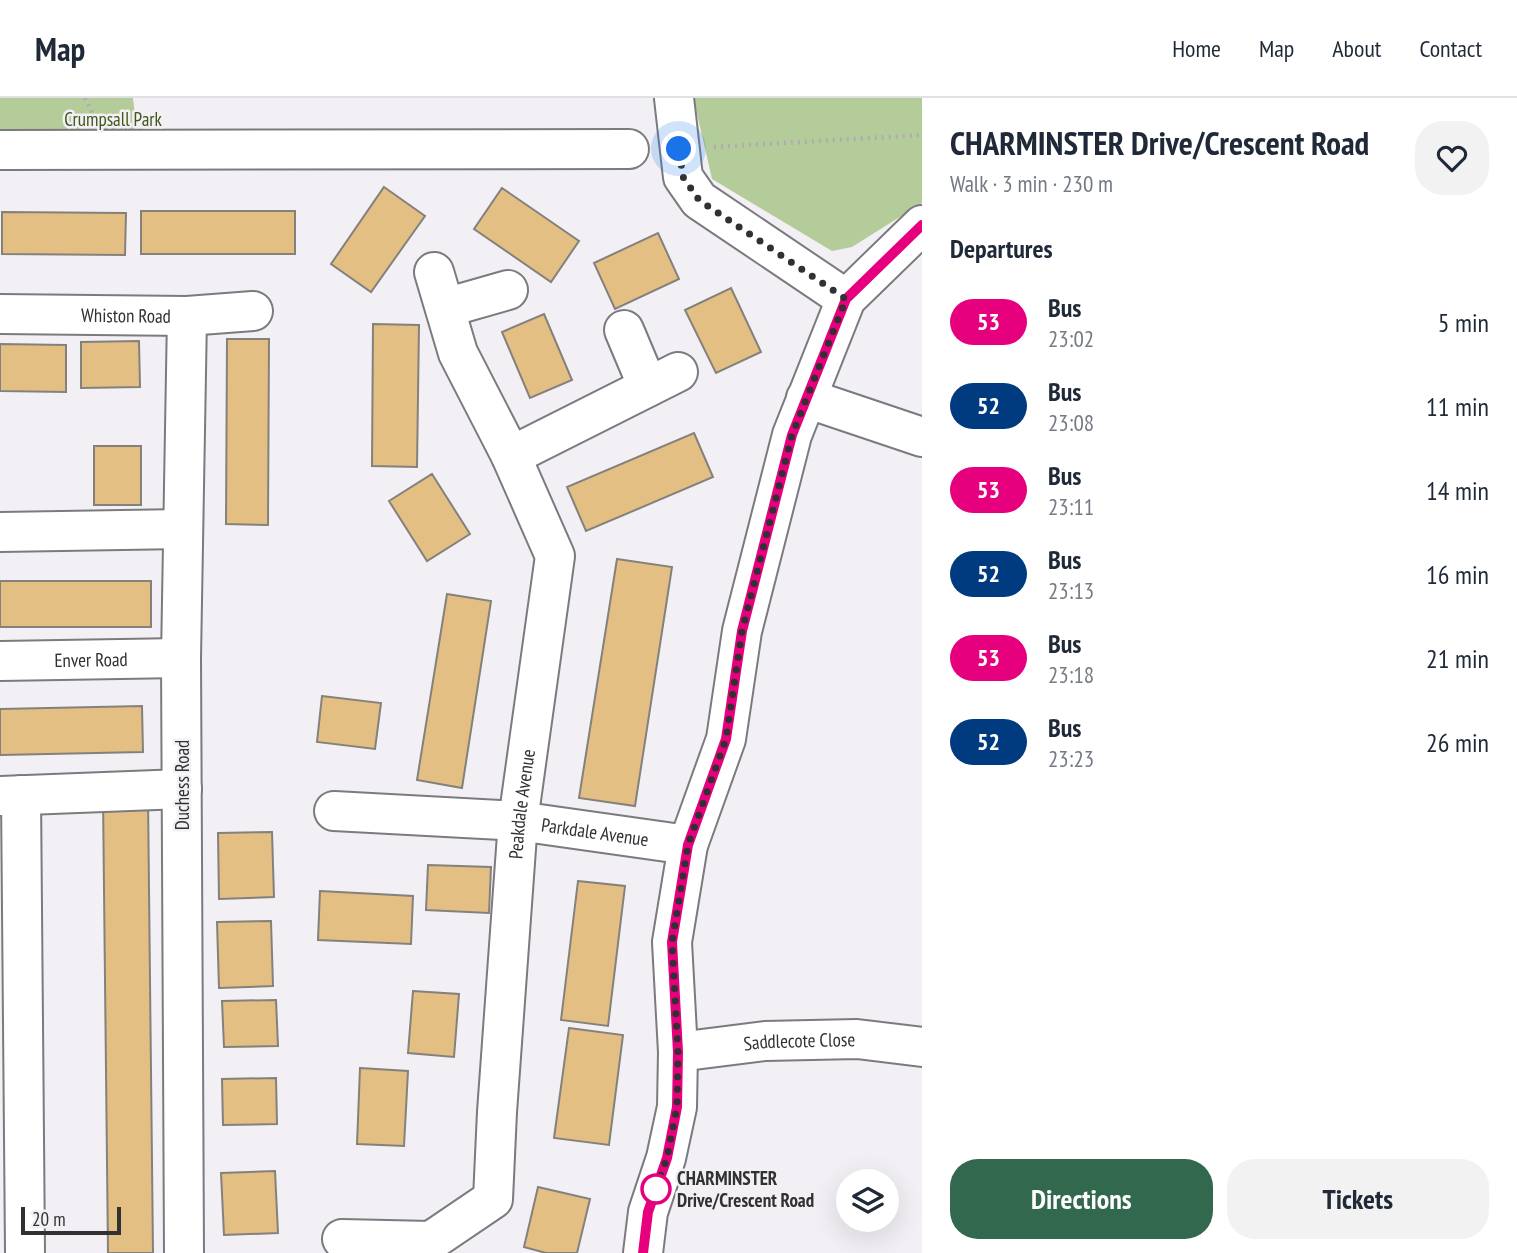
<!DOCTYPE html>
<meta charset="utf-8">
<style>
:root{--surface:#fff;--page:#f2f2f3;--text:#1f2937;--muted:#747a83;--line:#e0e1e3;--accent:#32684e}
body{margin:0;font-family:"PT Sans Narrow",sans-serif;background:var(--page);color:var(--text);height:100vh;display:flex;flex-direction:column;font-size:26px;white-space:nowrap}
*{box-sizing:border-box;margin:0}
p{font-size:23px;color:var(--muted)}
.icon{flex:none;width:38px;height:38px;fill:none;stroke:currentColor;stroke-width:2;stroke-linecap:round;stroke-linejoin:round}
.map{position:relative;flex:1;overflow:hidden}
.sheet{display:flex;flex-direction:column;background:var(--surface);width:595px}
.sheet>*{flex:none}
.badge{padding:0 14px;border-radius:23px;font-size:24px;line-height:46px}
.buttons{position:absolute;left:836px;top:1071px;display:grid;gap:14px}
.buttons a{display:grid;place-items:center;width:63px;height:63px;border-radius:50%;background:var(--surface);box-shadow:0 7px 28px #0002;font-size:35px}
.scale{position:absolute;left:21px;bottom:18px;width:100px;box-sizing:border-box;padding-left:7px;border:4px solid #313032;border-top:0;font-size:19px;line-height:24px;white-space:nowrap;color:#313032;-webkit-text-stroke:5px #f2f0f5;paint-order:stroke}
.you{position:absolute;width:35px;height:35px;margin:-18px;border:5px solid #fff;border-radius:50%;background:#1a73e8;box-shadow:0 0 0 10px #1a73e833}
.map>.badge{position:absolute;translate:-50% -50%;box-shadow:0 0 0 4px #fff}
h2{padding:0 28px;font-size:26px;line-height:63px}
.round{display:grid;place-items:center;flex:none;width:74px;height:74px;border-radius:28px;background:var(--page)}
.head{display:flex;align-items:center;justify-content:space-between;height:119px;padding:0 28px}
h1{font-size:33px;font-weight:700;line-height:52px}
.action{display:flex;gap:14px;margin-top:auto;padding:14px 28px}
.action a{flex:1;height:80px;border-radius:28px;background:var(--accent);color:#fff;font-size:28px;font-weight:700;line-height:80px;text-align:center}
.action a+a{background:var(--page);color:var(--text)}
ul{padding:0;list-style:none}
li{display:flex;align-items:center;gap:21px;height:84px;padding:0 28px}
li div{flex:1}
li b{display:block;font-size:26px}
li em{font-style:normal}
li .badge{min-width:77px;font-weight:700;text-align:center}
header{display:flex;align-items:center;gap:42px;box-sizing:border-box;height:98px;padding:0 35px;background:var(--surface);border-bottom:2px solid var(--line)}
header strong{font-size:33px}
nav{display:flex;gap:38px;margin-inline-start:auto;font-size:24px}
main{display:flex;flex:1;min-height:0}
.map>svg:first-child{display:block}
.green{fill:#b4cc99}
.building{fill:#e4bf83;stroke:#84817d;stroke-width:2}
.lines{fill:none;stroke-linecap:round;stroke-linejoin:round}
.minor-casing{stroke:#7b7a7e;stroke-width:42}
.path{stroke:#adacb0;stroke-width:4.5;stroke-dasharray:2 5;stroke-linecap:butt}
.minor{stroke:#fff;stroke-width:38}
.line-casing{stroke:#fff;stroke-width:16}
.line{stroke:#e6007e;stroke-width:10}
.walk{stroke:#313032;stroke-width:7;stroke-dasharray:0 12.6}
.stop-dot{fill:#fff;stroke:#e6007e;stroke-width:3.5}
.labels{text-anchor:middle;stroke-width:5;stroke-linejoin:round;paint-order:stroke}
.park-label{font-size:19px;fill:#40591b;stroke:#f2f0f5}
.street-label{font-size:19px;fill:#313032;stroke:#f2f0f5}
.stop-label{font-size:19px;font-weight:bold;fill:#313032;stroke:#f2f0f5;text-anchor:start}
</style>
<header>
<strong>Map</strong>
<nav><a>Home</a><a>Map</a><a>About</a><a>Contact</a></nav>
</header>
<main>
<div class="map">
<svg width="922" height="1155" viewBox="0 0 922 1155">
<rect width="100%" height="100%" fill="#f2f0f5"/>
<path class="green" d="M 0,0 L 133,0 L 138,44 L 0,32 Z
M 695,0 L 922,0 L 922,105 L 852,149 L 832,153 L 712,81 L 695,7 Z"/>
<path class="building" d="M 384,89 L 425,118 L 371,194 L 331,166 Z
M 502,90 L 579,143 L 551,184 L 474,131 Z
M 141,113 L 295,113 L 295,156 L 141,156 Z
M 2,114 L 126,115 L 125,157 L 2,156 Z
M 658,135 L 679,181 L 615,211 L 594,165 Z
M 731,190 L 761,254 L 716,275 L 685,212 Z
M 544,216 L 572,282 L 530,300 L 502,234 Z
M 373,226 L 419,227 L 417,369 L 372,368 Z
M 227,241 L 269,241 L 268,427 L 226,426 Z
M 139,243 L 140,289 L 81,290 L 81,244 Z
M 0,246 L 66,247 L 66,294 L 0,293 Z
M 694,335 L 713,379 L 586,433 L 567,389 Z
M 94,348 L 141,348 L 141,407 L 94,407 Z
M 432,376 L 470,436 L 427,463 L 389,403 Z
M 617,461 L 672,469 L 635,708 L 579,700 Z
M 0,483 L 151,483 L 151,529 L 0,529 Z
M 447,496 L 491,503 L 462,690 L 417,682 Z
M 322,598 L 381,605 L 375,651 L 317,644 Z
M 142,608 L 143,654 L 0,657 L 0,611 Z
M 103,699 L 148,699 L 153,1155 L 108,1155 Z
M 272,734 L 274,799 L 219,801 L 218,735 Z
M 428,767 L 491,769 L 489,815 L 426,812 Z
M 578,783 L 625,788 L 608,928 L 561,922 Z
M 320,793 L 413,798 L 411,846 L 318,842 Z
M 271,823 L 273,888 L 219,890 L 217,824 Z
M 413,893 L 459,896 L 454,959 L 408,955 Z
M 276,902 L 278,948 L 224,949 L 222,903 Z
M 569,930 L 623,937 L 609,1047 L 554,1040 Z
M 360,970 L 408,973 L 404,1048 L 357,1046 Z
M 276,980 L 277,1026 L 223,1027 L 222,981 Z
M 275,1073 L 278,1135 L 224,1137 L 221,1075 Z
M 538,1089 L 590,1101 L 577,1155 L 546,1155 L 524,1149 Z"/>
<g class="lines">
<defs>
<g id="minor">
<path d="M 674,0 L 683,79 L 699,102 L 846,201"/>
<path d="M 0,52 L 629,51"/>
<path d="M 445,210 L 508,192"/>
<path id="s1" d="M 0,216 L 187,218 L 253,213"/>
<path d="M 624,232 L 648,289"/>
<path d="M 806,300 L 922,339"/>
<path d="M 511,358 L 678,274"/>
<path d="M 0,434 L 183,431"/>
<path id="s2" d="M 0,563 L 181,560"/>
<path d="M 21,697 L 25,1153"/>
<path d="M 0,698 L 182,691"/>
<path id="s3" d="M 334,713 L 518,723 L 688,747"/>
<path id="s4" d="M 678,954 L 765,943 L 857,941 L 922,949"/>
<path id="s5" d="M 342,1141 L 431,1143 L 493,1101 L 497,1014 L 518,723 L 555,458 L 511,358 L 458,255 L 434,174"/>
<path d="M 184,1155 L 181,560 L 187,218"/>
<path d="M 643,1155 L 648,1114 L 666,1060 L 677,1009 L 678,954 L 672,844 L 688,747 L 726,641 L 742,533 L 792,337 L 846,201 L 922,127"/>
</g>
</defs>
<use href="#minor" class="minor-casing"/>
<path class="path" d="M 85,0 L 94,18
M 714,49 L 922,37"/>
<use href="#minor" class="minor"/>
</g>
<g class="lines">
<defs>
<path id="line" d="M 643,1155 L 648,1114 L 667,1060 L 677,1009 L 678,954 L 672,844 L 688,747 L 726,641 L 742,533 L 792,337 L 846,201 L 922,127"/>
</defs>
<use href="#line" class="line-casing"/>
<use href="#line" class="line"/>
<path class="walk" d="M 656,1091 L 654,1096 L 667,1060 L 677,1009 L 678,954 L 672,844 L 688,747 L 726,641 L 742,533 L 792,337 L 846,201 L 699,102 L 683,79 L 679,51"/>
</g>
<circle class="stop-dot" cx="656" cy="1091" r="14"/>
<g class="labels">
<g class="park-label">
<text x="113" y="28">Crumpsall Park</text>
</g>
<g class="street-label">
<text dy="7" stroke="none"><textPath href="#s1" startOffset="126">Whiston Road</textPath></text>
<text dy="7" stroke="none"><textPath href="#s2" startOffset="91">Enver Road</textPath></text>
<text transform="translate(182 687) rotate(-90)" y="7">Duchess Road</text>
<text dy="7" stroke="none"><textPath href="#s5" startOffset="560">Peakdale Avenue</textPath></text>
<text dy="7" stroke="none"><textPath href="#s3" startOffset="262">Parkdale Avenue</textPath></text>
<text dy="7" stroke="none"><textPath href="#s4" startOffset="122">Saddlecote Close</textPath></text>
</g>
<g class="stop-label">
<text x="677" y="1087">CHARMINSTER<tspan x="677" dy="22">Drive/Crescent Road</tspan></text>
</g>
</g>
</svg>
<div class="buttons">
<a><svg class="icon" aria-label="layers" viewBox="0 0 24 24"><path d="M12 4l9 5-9 5-9-5zM3 14l9 5 9-5"/></svg></a>
</div>
<div class="scale">20 m</div>
<div class="you" style="left:679px;top:51px"></div>
</div>
<section class="sheet">
<div class="head"><div><h1>CHARMINSTER Drive/Crescent Road</h1><p>Walk · 3 min · 230 m</p></div><a class="round"><svg class="icon" aria-label="heart" viewBox="0 0 24 24"><path d="M12 20l-8-8c-3-5 5-10 8-4 3-6 11-1 8 4z"/></svg></a></div>
<h2>Departures</h2>
<ul>
<li><span class="badge" style="background:#e6007e;color:#fff">53</span><div><b>Bus</b><p>23:02</p></div><em>5 min</em></li>
<li><span class="badge" style="background:#003b80;color:#fff">52</span><div><b>Bus</b><p>23:08</p></div><em>11 min</em></li>
<li><span class="badge" style="background:#e6007e;color:#fff">53</span><div><b>Bus</b><p>23:11</p></div><em>14 min</em></li>
<li><span class="badge" style="background:#003b80;color:#fff">52</span><div><b>Bus</b><p>23:13</p></div><em>16 min</em></li>
<li><span class="badge" style="background:#e6007e;color:#fff">53</span><div><b>Bus</b><p>23:18</p></div><em>21 min</em></li>
<li><span class="badge" style="background:#003b80;color:#fff">52</span><div><b>Bus</b><p>23:23</p></div><em>26 min</em></li>
</ul>
<div class="action"><a>Directions</a><a>Tickets</a></div>
</section>
</main>
